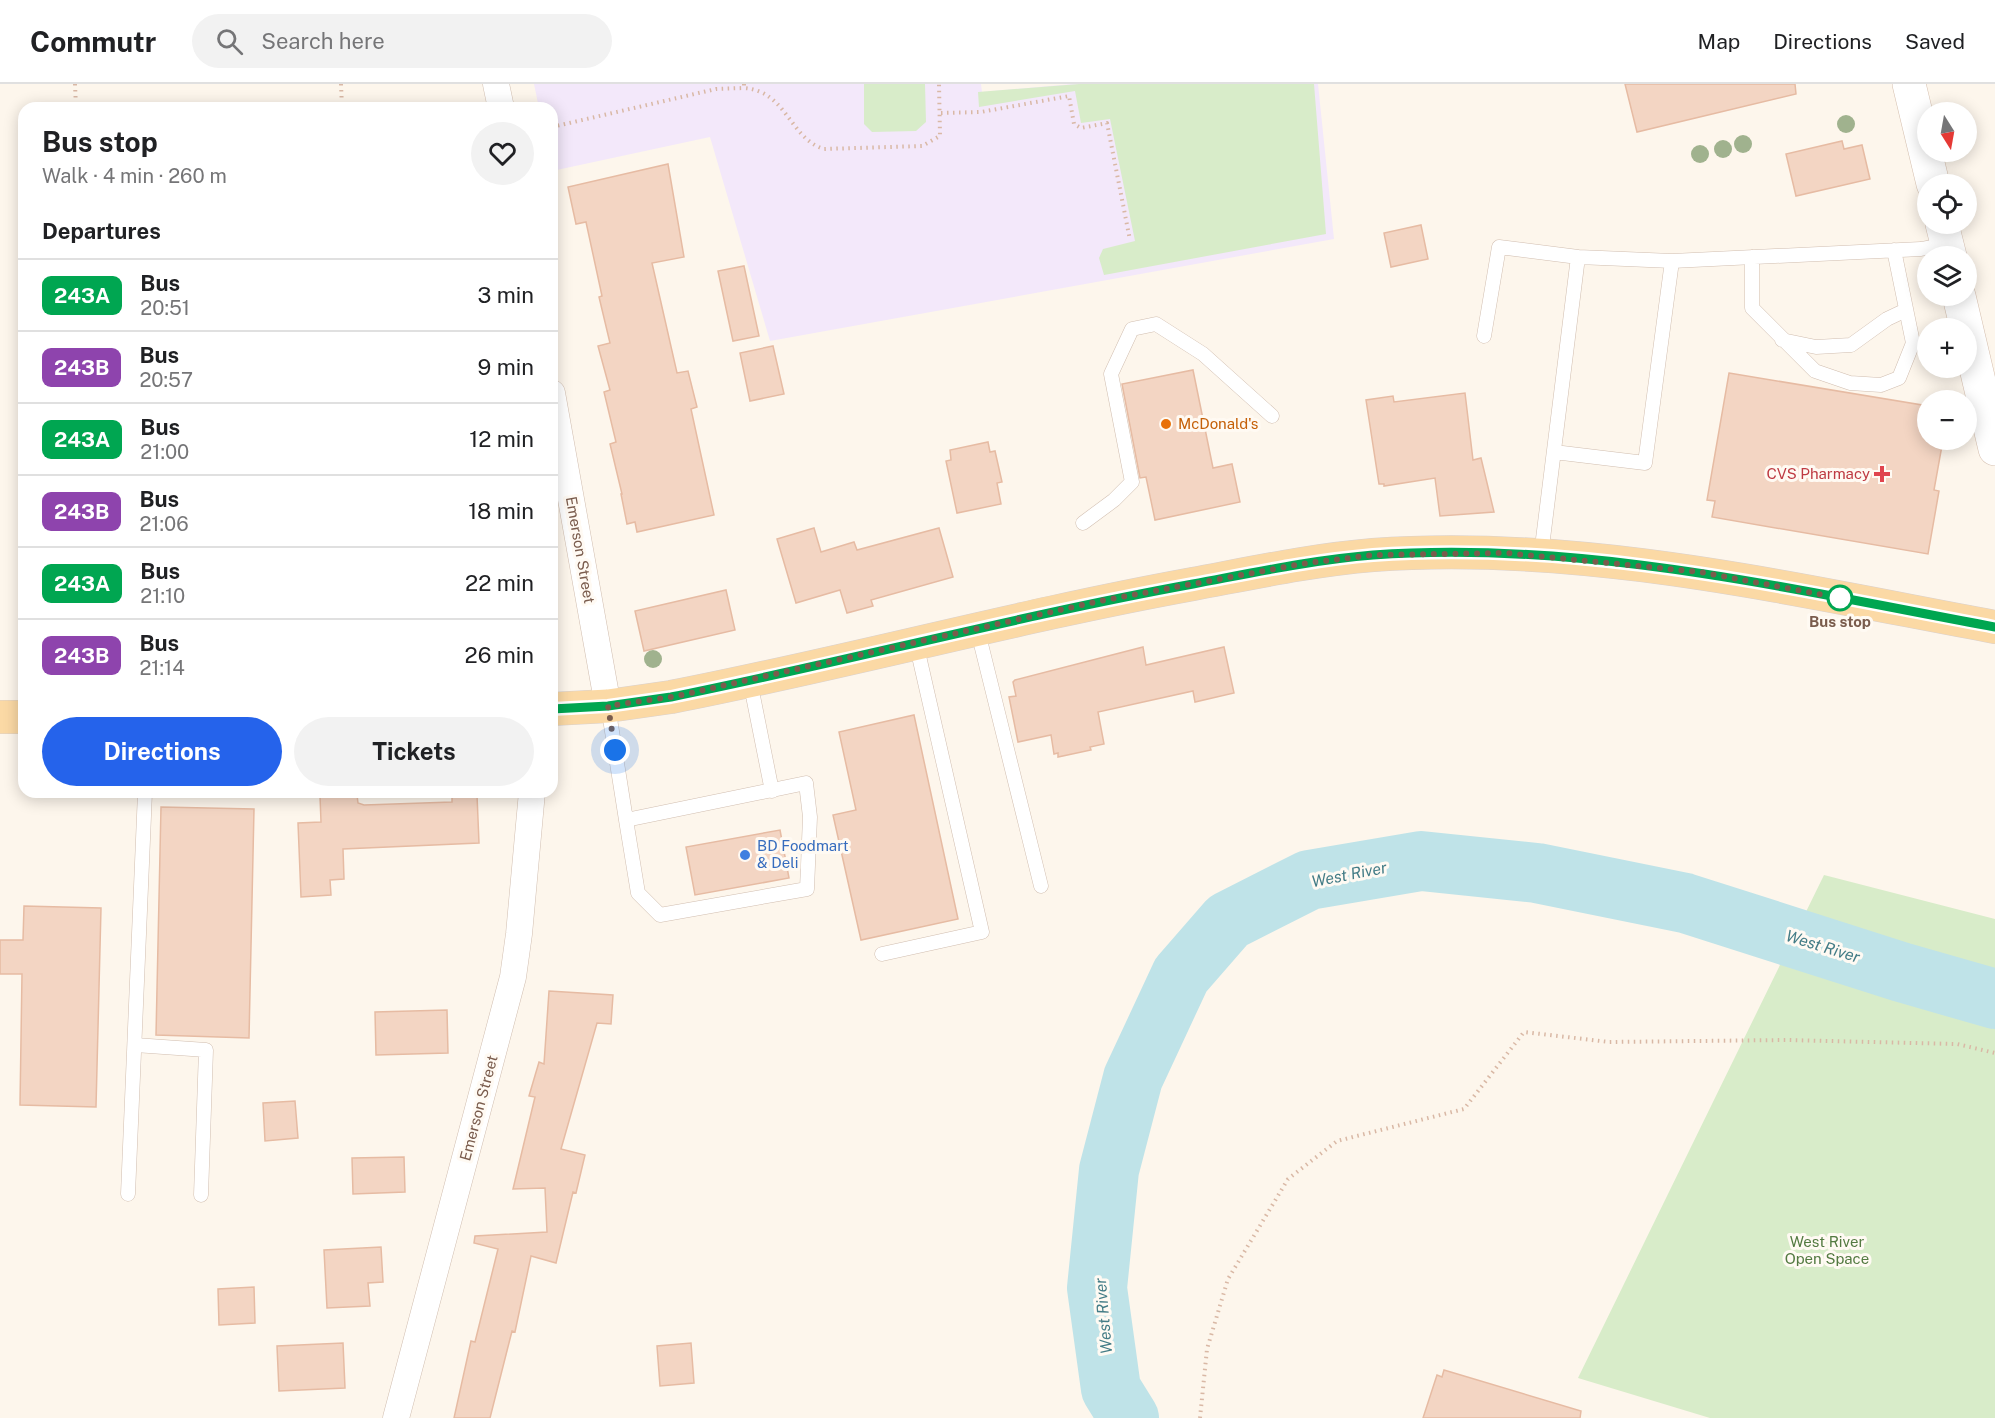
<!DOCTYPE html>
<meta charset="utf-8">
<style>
:root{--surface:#fff;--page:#f2f2f2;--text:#202124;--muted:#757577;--line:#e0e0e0;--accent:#2563eb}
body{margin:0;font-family:"Public Sans",sans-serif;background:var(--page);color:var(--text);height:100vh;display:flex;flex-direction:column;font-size:22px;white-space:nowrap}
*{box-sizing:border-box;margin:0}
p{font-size:20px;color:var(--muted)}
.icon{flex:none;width:33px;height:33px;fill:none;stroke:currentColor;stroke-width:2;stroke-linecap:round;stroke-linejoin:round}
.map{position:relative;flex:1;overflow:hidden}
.panel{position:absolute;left:18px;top:18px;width:540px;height:696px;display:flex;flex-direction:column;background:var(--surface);border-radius:18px;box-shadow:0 3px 15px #0003}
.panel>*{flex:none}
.badge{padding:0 12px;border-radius:9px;font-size:21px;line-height:39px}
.needle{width:39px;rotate:169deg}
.fabs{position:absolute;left:1917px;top:18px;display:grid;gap:12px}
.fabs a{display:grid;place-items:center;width:60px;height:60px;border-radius:50%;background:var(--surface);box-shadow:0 3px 15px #0003;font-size:30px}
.you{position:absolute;width:30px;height:30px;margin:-15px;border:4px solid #fff;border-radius:50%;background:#1a73e8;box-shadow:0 0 0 9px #1a73e833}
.map>.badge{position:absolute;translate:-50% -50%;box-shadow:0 0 0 3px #fff}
h2{padding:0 24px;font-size:22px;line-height:54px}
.round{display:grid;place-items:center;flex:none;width:63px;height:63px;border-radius:32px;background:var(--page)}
.headline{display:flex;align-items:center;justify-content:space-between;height:102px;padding:0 24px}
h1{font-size:28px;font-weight:700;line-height:45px}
.primary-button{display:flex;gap:12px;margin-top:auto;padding:12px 24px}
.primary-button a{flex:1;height:69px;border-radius:36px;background:var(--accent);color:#fff;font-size:24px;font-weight:700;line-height:69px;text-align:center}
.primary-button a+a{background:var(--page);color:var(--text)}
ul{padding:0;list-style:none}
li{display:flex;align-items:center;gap:18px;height:72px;padding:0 24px;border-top:2px solid var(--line)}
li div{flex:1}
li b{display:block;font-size:22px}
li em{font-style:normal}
li .badge{min-width:66px;font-weight:700;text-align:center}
header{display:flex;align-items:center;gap:36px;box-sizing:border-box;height:84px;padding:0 30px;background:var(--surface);border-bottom:2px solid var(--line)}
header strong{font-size:28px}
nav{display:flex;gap:33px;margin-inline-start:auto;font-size:21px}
.search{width:420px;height:54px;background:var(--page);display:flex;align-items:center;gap:15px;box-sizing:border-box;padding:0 21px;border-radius:33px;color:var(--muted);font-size:22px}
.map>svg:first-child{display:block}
.education{fill:#f3e8fa}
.green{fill:#d8ecc9}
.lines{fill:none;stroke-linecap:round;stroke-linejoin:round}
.river{stroke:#bfe3e8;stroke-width:60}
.building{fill:#f3d5c3;stroke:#e6bba3;stroke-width:1.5}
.service-casing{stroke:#d1beb0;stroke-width:15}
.minor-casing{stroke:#d1beb0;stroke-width:27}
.secondary-casing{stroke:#d6c0b0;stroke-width:34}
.primary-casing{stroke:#dad1cd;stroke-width:34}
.path{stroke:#d9b8a5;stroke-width:4;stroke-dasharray:1.5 4.5;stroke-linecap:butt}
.service{stroke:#fff;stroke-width:14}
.minor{stroke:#fff;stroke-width:26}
.secondary{stroke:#fff;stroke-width:33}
.primary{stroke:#fbd9a5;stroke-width:33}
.tree{fill:#a0b28e}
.line-casing{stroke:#fff;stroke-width:14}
.line{stroke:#00a651;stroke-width:9}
.walk{stroke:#7a5c4d;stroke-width:6;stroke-dasharray:0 10.8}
.food-dot{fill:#e8710a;stroke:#fffaf3;stroke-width:2}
.health-dot{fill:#e0444e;stroke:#fffaf3;stroke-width:2}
.stop-dot{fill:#fff;stroke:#00a651;stroke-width:3}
.shop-dot{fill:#3f7fe0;stroke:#fffaf3;stroke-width:2}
.labels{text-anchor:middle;stroke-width:6;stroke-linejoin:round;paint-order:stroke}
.food-label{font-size:15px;fill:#c56008;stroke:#fffaf3;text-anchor:start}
.health-label{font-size:15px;fill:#be3a42;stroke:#fffaf3;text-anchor:end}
.street-label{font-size:15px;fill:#7a5c4d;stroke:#fffaf3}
.stop-label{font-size:15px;font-weight:bold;fill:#7a5c4d;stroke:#fffaf3}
.shop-label{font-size:15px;fill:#366cbe;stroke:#fffaf3;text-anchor:start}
.park-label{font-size:15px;fill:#537a41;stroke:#fffaf3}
.water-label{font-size:16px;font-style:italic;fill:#437c86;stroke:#fffaf3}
</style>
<header>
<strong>Commutr</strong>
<div class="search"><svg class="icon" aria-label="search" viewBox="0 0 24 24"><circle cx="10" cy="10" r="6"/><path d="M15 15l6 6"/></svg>Search here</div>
<nav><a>Map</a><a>Directions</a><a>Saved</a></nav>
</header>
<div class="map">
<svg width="1995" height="1334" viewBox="0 0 1995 1334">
<rect width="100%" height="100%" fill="#fdf6ec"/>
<path class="education" d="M 534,0 L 981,0 L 982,8 L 1072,0 L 1318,0 L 1334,155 L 770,257 L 710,53 L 552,87 L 552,24 L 539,24 Z"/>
<path class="green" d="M 864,0 L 925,0 L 926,38 L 916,47 L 872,48 L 864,40 Z
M 1079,0 L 1314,0 L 1326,150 L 1104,191 L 1099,174 L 1103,165 L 1135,157 L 1110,35 L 1081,39 L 1075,7 L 979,23 L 978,8 Z
M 1824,791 L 1995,835 L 1995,1334 L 1710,1334 L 1578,1294 Z"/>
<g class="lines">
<path class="river" d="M 1129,1334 L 1111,1305 L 1097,1204 L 1109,1086 L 1133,994 L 1181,891 L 1228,837 L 1309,796 L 1421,777 L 1537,789 L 1685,819 L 1901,888 L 1995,915"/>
</g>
<path class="building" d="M 1625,0 L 1795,0 L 1796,10 L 1637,48 Z
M 1842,57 L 1844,65 L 1862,61 L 1870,95 L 1796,112 L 1786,70 Z
M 668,80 L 684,173 L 652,179 L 677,289 L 688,287 L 697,323 L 691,325 L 714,431 L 637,448 L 635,438 L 627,440 L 621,410 L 622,410 L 610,360 L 616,358 L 604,308 L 610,306 L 598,262 L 610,259 L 599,213 L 602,212 L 586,138 L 576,140 L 568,103 Z
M 1421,141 L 1428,175 L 1391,183 L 1384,149 Z
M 744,182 L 759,252 L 733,257 L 718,187 Z
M 773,262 L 784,310 L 750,317 L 740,269 Z
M 1193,286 L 1213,384 L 1232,380 L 1240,418 L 1155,436 L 1146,393 L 1140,394 L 1122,300 Z
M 1729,289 L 1928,322 L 1928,356 L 1943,356 L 1934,406 L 1939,407 L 1928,470 L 1712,433 L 1715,417 L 1707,416 Z
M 1465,309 L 1473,376 L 1481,374 L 1494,428 L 1440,432 L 1435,394 L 1384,402 L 1384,400 L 1379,400 L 1366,316 L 1393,312 L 1394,318 Z
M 988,358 L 990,368 L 995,367 L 1002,398 L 997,399 L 1001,420 L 957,429 L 946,377 L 951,376 L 950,366 Z
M 814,444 L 821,468 L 854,458 L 857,466 L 939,444 L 953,493 L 871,516 L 873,522 L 847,529 L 840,506 L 796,519 L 777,455 Z
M 726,506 L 735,546 L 644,567 L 635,527 Z
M 1143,563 L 1146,581 L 1224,563 L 1234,609 L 1195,618 L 1193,607 L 1098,628 L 1104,660 L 1090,663 L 1091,666 L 1058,673 L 1058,669 L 1054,670 L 1051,651 L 1018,658 L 1009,613 L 1016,612 L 1013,598 L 1015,596 Z
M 914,631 L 958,835 L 861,856 L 833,731 L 856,726 L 839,648 Z
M 357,711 L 358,719 L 364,721 L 452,718 L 452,712 L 477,711 L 479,759 L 343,765 L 344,795 L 330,796 L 331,811 L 301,813 L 298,739 L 321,738 L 320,712 Z
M 161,723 L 254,725 L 249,954 L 156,951 Z
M 780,746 L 789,794 L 695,811 L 686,763 Z
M 24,822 L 101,824 L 96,1023 L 20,1021 L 22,890 L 0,890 L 0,856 L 23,856 Z
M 549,907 L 613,911 L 611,940 L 597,939 L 561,1065 L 585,1071 L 576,1109 L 573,1108 L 556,1179 L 531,1172 L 515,1248 L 512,1247 L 490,1334 L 454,1334 L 471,1257 L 475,1258 L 498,1165 L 474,1159 L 475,1152 L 547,1148 L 545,1104 L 513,1105 L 535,1013 L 529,1012 L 539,978 L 544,980 Z
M 447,926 L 448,969 L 376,971 L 375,928 Z
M 295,1017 L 298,1054 L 265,1057 L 263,1019 Z
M 404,1073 L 405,1108 L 353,1110 L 352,1074 Z
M 381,1163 L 383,1198 L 368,1199 L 370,1222 L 327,1224 L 324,1166 Z
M 254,1203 L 255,1239 L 219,1241 L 218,1205 Z
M 343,1259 L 345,1304 L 279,1307 L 277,1262 Z
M 691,1259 L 694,1299 L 660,1302 L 657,1262 Z
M 1444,1286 L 1581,1327 L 1580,1334 L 1423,1334 L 1437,1291 L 1442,1293 Z"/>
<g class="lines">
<defs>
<path id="service" d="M 1752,173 L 1752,224 L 1815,287 L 1850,299 L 1881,301 L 1899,294 L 1913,259 L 1894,166
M 1484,252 L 1499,163 L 1578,173
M 1782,256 L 1816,263 L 1851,261 L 1887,235 L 1906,226
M 1554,368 L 1645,379 L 1672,177
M 1083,439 L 1114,416 L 1132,398 L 1111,290 L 1132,245 L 1156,240 L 1203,270 L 1272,332
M 1541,471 L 1578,173 L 1672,177 L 1921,165 L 1947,160
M 977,544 L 1041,802
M 750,597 L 772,707
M 608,622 L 626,736 L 806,699 L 810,733 L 807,805 L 660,831 L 638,809 L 626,736
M 882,870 L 982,848 L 916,559
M 135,961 L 206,966 L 201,1111
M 128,1110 L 145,708"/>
<path id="minor" d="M 496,0 L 501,24
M 552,309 L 608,622
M 396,1334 L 513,893 L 519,850 L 532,708"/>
<path id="secondary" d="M 1909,0 L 1933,100
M 1942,140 L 1950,172
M 1959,212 L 1995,365"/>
<path id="primary" d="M 552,625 L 608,622 L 671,613 C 846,579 1017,532 1193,500 C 1252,489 1312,476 1373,471 C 1582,456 1790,505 1995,543
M 0,633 L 24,633"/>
</defs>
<use href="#service" class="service-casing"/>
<use href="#minor" class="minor-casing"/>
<use href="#secondary" class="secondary-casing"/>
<use href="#primary" class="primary-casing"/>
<path class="path" d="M 75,0 L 76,24
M 341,0 L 342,24
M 744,0 L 744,4 C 787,7 789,54 824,65 L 922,62 L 940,52 L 939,0
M 941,29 L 981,28 L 1069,12 L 1074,40 L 1081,44 L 1107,39 L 1130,156
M 552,43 L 716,5 L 744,4
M 1200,1334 L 1207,1265 L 1228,1195 L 1288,1095 L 1337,1057 L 1464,1025 L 1524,948 L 1609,958 L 1786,956 L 1957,960 L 1995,969"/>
<use href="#service" class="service"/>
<use href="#minor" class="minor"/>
<use href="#secondary" class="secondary"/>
<use href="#primary" class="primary"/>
</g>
<g class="tree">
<circle cx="1846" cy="40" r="9"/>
<circle cx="1743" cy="60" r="9"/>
<circle cx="1723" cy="65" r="9"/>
<circle cx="1700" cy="70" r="9"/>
<circle cx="653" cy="575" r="9"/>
</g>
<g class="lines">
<defs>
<path id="line" d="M 552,625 L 608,622 L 671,613 C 845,578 1017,532 1193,500 C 1252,489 1312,476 1373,471 C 1583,456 1790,505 1995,543"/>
</defs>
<use href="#line" class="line-casing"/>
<use href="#line" class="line"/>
<path class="walk" d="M 615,666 L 608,622 L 677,612 L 1100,517 L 1307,479 L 1374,471 L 1506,469 L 1700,488 L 1840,514"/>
</g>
<circle class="food-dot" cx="1166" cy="340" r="6"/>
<path class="health-dot" d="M1879 381h6v6h6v6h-6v6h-6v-6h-6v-6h6z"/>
<circle class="stop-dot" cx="1840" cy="514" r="12"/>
<circle class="shop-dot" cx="745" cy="771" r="6"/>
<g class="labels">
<g class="food-label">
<text x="1178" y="345">McDonald's</text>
</g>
<g class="health-label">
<text x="1870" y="395">CVS Pharmacy</text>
</g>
<g class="street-label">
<text transform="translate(580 466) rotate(80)" y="5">Emerson Street</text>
<text transform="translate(479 1024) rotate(-75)" y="5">Emerson Street</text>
</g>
<g class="stop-label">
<text x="1840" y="543">Bus stop</text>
</g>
<g class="shop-label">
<text x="757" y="767">BD Foodmart<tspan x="757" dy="17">&amp; Deli</tspan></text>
</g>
<g class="park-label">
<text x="1827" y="1163">West River<tspan x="1827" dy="17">Open Space</tspan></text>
</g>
<g class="water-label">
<text transform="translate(1349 790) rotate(-11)" y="6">West River</text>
<text transform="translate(1823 862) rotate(17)" y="6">West River</text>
<text transform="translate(1103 1232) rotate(-95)" y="6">West River</text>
</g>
</g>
</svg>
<div class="fabs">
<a><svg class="needle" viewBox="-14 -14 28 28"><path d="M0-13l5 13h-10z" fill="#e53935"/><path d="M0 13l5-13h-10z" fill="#757577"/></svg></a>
<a><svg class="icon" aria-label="locate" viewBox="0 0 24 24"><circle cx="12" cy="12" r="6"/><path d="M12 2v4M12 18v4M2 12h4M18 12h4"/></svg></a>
<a><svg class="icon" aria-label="layers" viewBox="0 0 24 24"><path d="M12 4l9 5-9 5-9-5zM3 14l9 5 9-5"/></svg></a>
<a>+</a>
<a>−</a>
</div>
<div class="you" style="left:615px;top:666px"></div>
<section class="panel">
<div class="headline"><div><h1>Bus stop</h1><p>Walk · 4 min · 260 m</p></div><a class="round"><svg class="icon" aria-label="heart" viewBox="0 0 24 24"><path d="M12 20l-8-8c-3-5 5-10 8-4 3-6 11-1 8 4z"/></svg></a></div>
<h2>Departures</h2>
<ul>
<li><span class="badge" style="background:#00a651;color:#fff">243A</span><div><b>Bus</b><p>20:51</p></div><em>3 min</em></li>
<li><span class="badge" style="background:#8e44ad;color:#fff">243B</span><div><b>Bus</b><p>20:57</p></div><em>9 min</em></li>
<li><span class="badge" style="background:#00a651;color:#fff">243A</span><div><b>Bus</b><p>21:00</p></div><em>12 min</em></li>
<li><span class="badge" style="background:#8e44ad;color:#fff">243B</span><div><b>Bus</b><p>21:06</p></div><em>18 min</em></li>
<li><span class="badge" style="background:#00a651;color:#fff">243A</span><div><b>Bus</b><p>21:10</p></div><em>22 min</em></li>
<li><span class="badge" style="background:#8e44ad;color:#fff">243B</span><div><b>Bus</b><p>21:14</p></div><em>26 min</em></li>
</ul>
<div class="primary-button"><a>Directions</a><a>Tickets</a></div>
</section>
</div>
